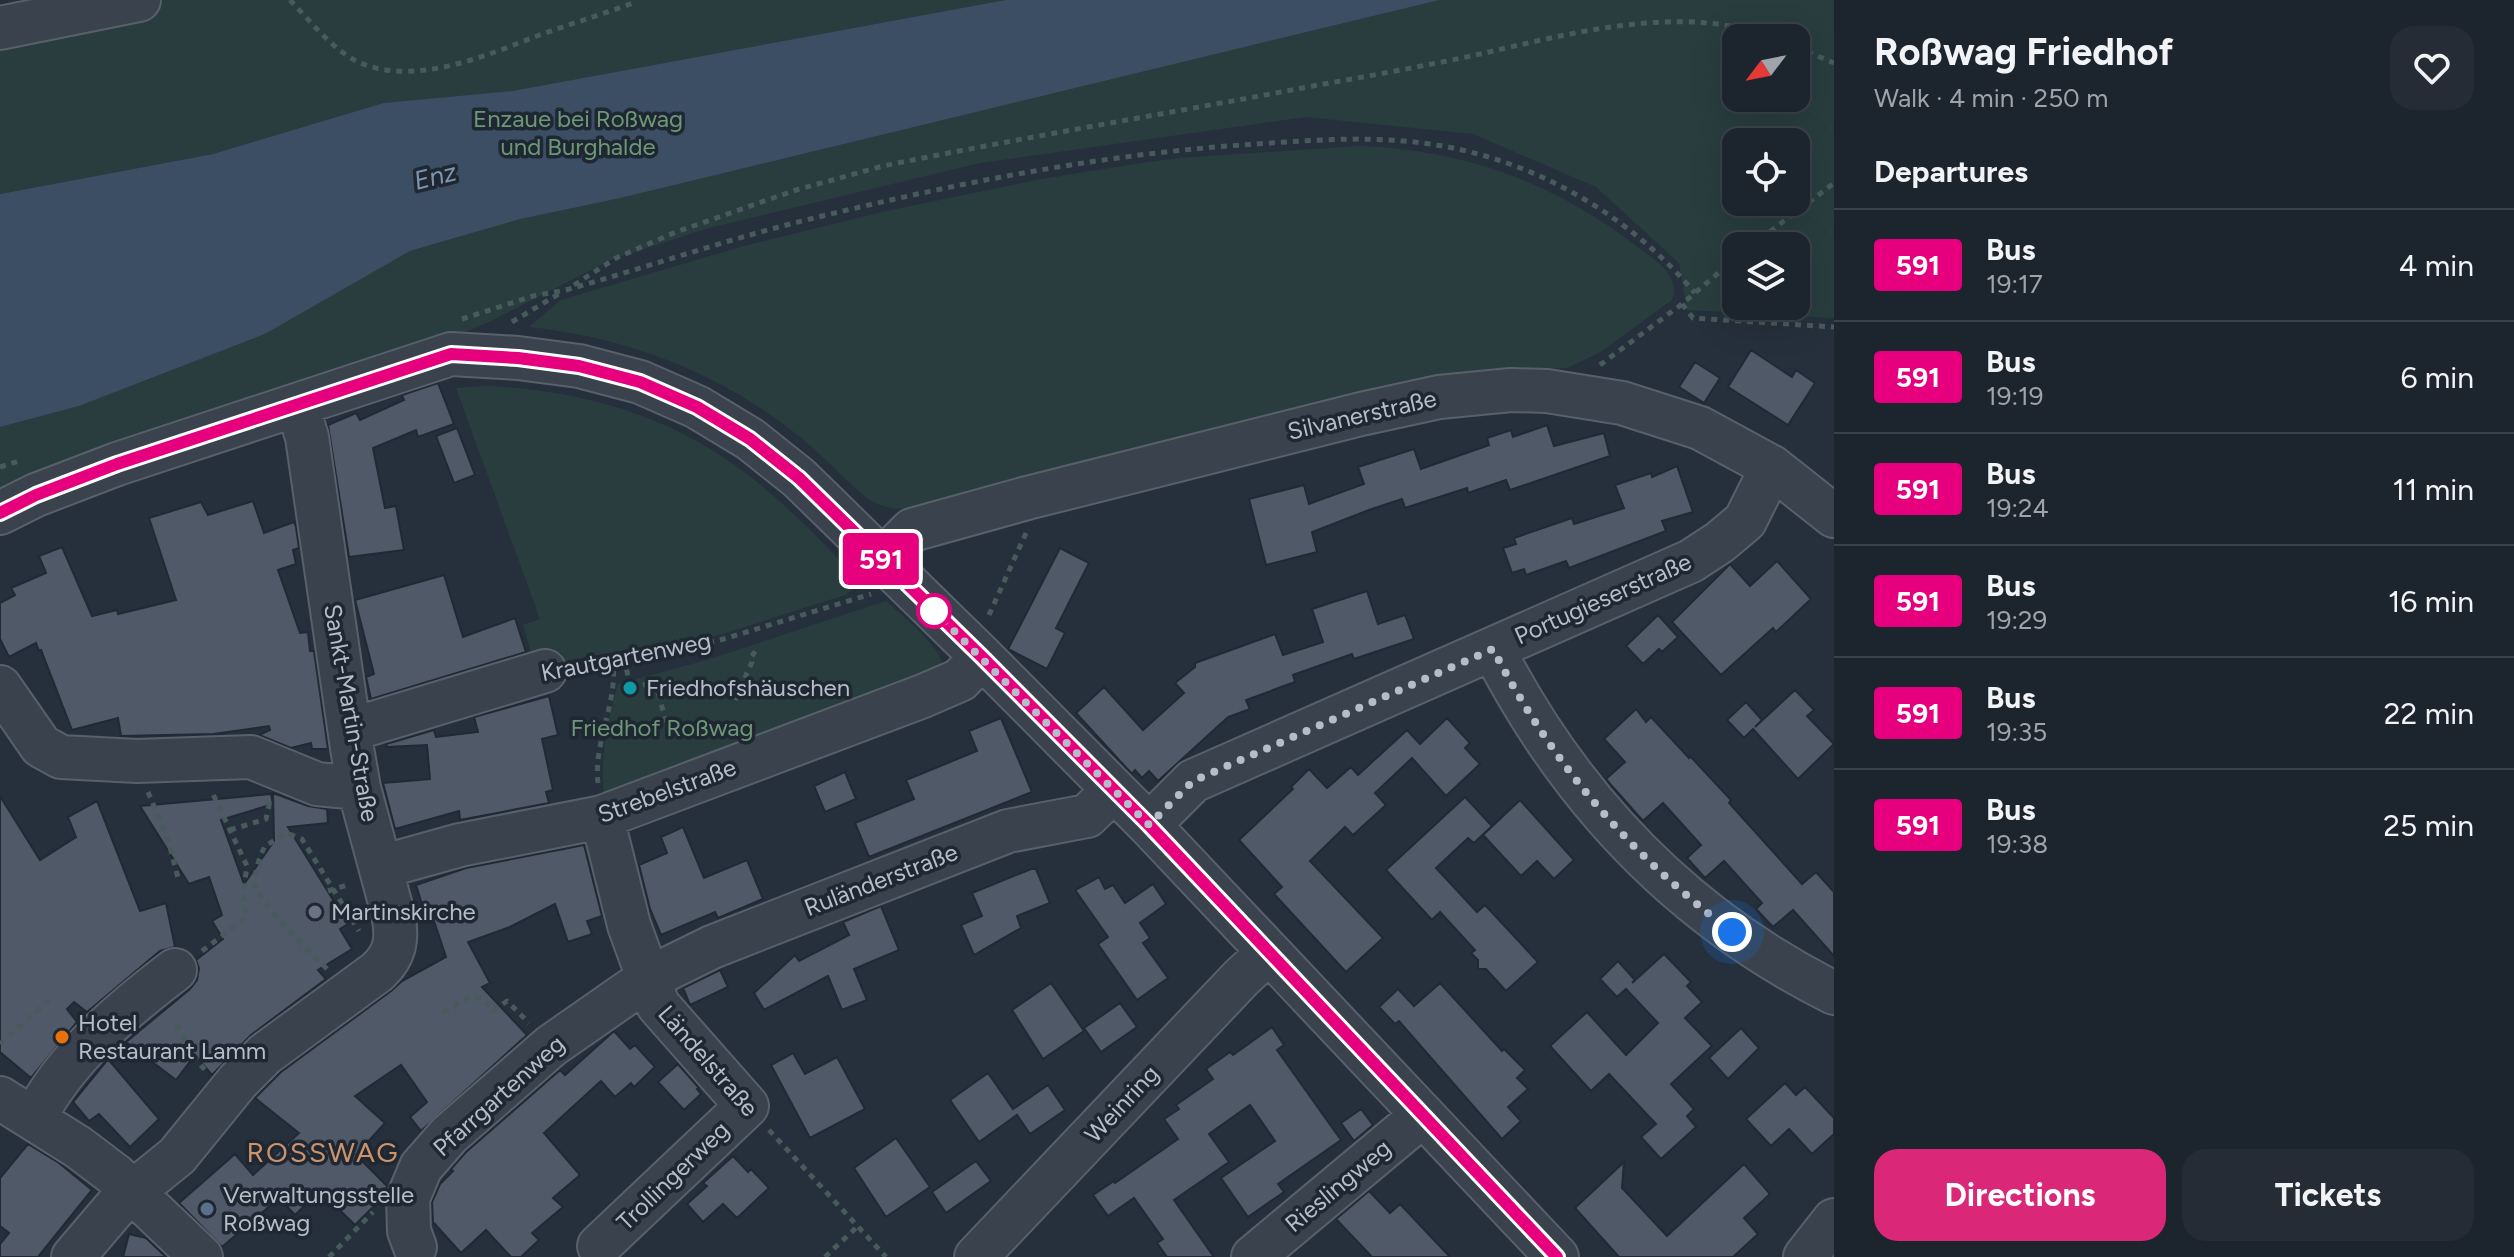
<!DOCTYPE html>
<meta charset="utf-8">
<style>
:root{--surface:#1c242d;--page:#252c35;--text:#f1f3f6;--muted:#a0a4aa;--line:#3a4149;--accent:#db2777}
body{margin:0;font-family:Figtree,sans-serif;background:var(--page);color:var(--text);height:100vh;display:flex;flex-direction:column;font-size:30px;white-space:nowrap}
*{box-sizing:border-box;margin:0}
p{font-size:26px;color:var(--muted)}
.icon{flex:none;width:44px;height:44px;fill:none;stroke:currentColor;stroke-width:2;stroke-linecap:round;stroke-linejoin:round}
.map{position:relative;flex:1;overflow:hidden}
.panel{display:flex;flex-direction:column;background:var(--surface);width:680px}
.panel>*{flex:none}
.badge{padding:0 16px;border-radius:6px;font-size:28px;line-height:52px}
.needle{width:52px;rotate:238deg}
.buttons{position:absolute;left:1722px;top:24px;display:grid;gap:16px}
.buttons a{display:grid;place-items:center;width:88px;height:88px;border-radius:16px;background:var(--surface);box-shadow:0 8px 32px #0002,0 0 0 2px var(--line);font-size:40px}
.you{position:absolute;width:40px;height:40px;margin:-20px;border:6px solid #fff;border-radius:50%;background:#1a73e8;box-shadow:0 0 0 12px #1a73e833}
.map>.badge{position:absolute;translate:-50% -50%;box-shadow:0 0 0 4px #fff}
h2{padding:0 40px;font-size:30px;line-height:72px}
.round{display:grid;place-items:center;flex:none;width:84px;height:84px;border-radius:24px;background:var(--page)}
.summary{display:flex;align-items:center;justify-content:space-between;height:136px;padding:0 40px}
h1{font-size:38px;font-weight:700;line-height:60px}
.primary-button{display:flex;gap:16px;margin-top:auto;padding:16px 40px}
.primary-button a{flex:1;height:92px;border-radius:24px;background:var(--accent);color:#fff;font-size:32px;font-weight:700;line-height:92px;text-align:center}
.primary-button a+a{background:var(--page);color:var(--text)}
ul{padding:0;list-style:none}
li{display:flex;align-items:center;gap:24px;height:112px;padding:0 40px;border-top:2px solid var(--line)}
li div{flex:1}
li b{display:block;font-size:30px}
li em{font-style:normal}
li .badge{min-width:88px;font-weight:700;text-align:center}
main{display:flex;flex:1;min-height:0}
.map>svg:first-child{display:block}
.green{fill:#293d3e;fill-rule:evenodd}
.water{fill:#3c4e64}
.building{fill:#4f5967;stroke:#202934;stroke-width:2}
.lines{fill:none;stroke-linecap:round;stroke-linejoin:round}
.minor-casing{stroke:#57606b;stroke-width:46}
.path{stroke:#485a5c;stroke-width:5;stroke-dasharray:6 6;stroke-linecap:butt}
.minor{stroke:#39424d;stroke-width:42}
.line-casing{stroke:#fff;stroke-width:18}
.line{stroke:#e6007e;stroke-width:12}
.walk{stroke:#b5bdc8;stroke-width:8;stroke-dasharray:0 14.4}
.stop-dot{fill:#fff;stroke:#e6007e;stroke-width:4}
.culture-dot{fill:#0f9aa8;stroke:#1e2732;stroke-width:3}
.worship-dot{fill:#6b7280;stroke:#1e2732;stroke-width:3}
.food-dot{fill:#e8710a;stroke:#1e2732;stroke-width:3}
.service-dot{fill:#5c6f8a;stroke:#1e2732;stroke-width:3}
.labels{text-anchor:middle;stroke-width:7;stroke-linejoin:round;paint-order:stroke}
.park-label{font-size:24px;fill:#6e9777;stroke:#1e2732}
.street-label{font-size:24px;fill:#b5bdc8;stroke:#1e2732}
.poi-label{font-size:24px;fill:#b5bdc8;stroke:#1e2732;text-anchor:start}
.water-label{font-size:26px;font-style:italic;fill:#7f94ad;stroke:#1e2732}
.quarter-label{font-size:28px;letter-spacing:2px;fill:#cd936b;stroke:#1e2732}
</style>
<main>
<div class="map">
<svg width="1834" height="1257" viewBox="0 0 1834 1257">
<rect width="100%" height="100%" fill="#26303c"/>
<path class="green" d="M 163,0 L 1834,0 L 1834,318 L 1687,310 L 1679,263 L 1596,187 L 1473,134 L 1306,117 L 980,163 L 709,228 L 613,259 L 489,322 L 441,342 L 389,353 L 70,458 L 0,489 L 0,427 L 79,406 L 265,334 L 410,251 L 486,229 L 394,102 L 213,154 L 0,194 L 0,22 L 154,5 ZM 1736,38 L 1796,38 L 1796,98 L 1736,98 ZM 1736,142 L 1796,142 L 1796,202 L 1736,202 ZM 1736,246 L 1796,246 L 1796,306 L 1736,306 Z
M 1360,146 C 1465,150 1556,183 1639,248 C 1655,260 1681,276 1672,300 L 1599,353 L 1567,368 L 1473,371 L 1436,376 L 1285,410 L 1022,478 L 915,508 C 897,510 884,508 868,499 C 843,478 821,453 795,433 C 718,372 626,337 529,327 L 561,300 L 744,246 L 882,212 L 1036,180 L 1128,165 L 1177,158 Z
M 486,386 C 585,390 679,418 757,482 C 792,510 823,543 854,575 L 855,588 L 845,595 L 719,635 L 535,666 L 523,625 L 540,619 L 456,388 Z
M 886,601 C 902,616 943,647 943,669 L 605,806 C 599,760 606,729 618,684 L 707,660 Z"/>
<path class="water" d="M 1006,0 L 1439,0 L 620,198 L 520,219 L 410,251 L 265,334 L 79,406 L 0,427 L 0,194 L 213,154 L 384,103 L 513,91 Z"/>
<path class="building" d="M 1751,350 L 1792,377 L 1796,370 L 1815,383 L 1788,425 L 1728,387 Z
M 1695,362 L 1720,378 L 1704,403 L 1679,387 Z
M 438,383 L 454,424 L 418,437 L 416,430 L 373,448 L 385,508 L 396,506 L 404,550 L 349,557 L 328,425 L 356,413 L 360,420 L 404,400 L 402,395 Z
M 1547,425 L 1554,446 L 1604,433 L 1610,456 L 1510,490 L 1506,480 L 1468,493 L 1467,488 L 1405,508 L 1402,499 L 1369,510 L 1312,532 L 1317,552 L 1266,565 L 1249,499 L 1304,485 L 1309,504 L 1364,484 L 1358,467 L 1414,449 L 1421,469 L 1489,445 L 1487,438 L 1511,430 L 1513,437 Z
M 457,428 L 475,475 L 454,483 L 436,436 Z
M 1677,466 L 1693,512 L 1662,521 L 1666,531 L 1569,568 L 1566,561 L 1526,575 L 1524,569 L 1512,573 L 1503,548 L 1516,544 L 1514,538 L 1572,518 L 1574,524 L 1624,508 L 1615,485 L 1651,473 L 1652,477 Z
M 253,501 L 264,533 L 294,522 L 296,527 L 299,548 L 293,550 L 296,564 L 278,570 L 300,633 L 308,632 L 310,651 L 314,651 L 328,749 L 312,749 L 311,743 L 291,748 L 259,735 L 270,730 L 269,726 L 214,734 L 121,736 L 118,718 L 72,730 L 41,650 L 39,651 L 36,643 L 9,657 L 0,639 L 0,603 L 15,595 L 11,588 L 46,573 L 39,556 L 62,547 L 92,616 L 117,610 L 118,614 L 176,600 L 149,518 L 201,502 L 208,515 Z
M 1060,548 L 1089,563 L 1056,628 L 1065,633 L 1047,669 L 1008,649 Z
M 1777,561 L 1811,599 L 1776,632 L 1773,628 L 1721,675 L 1672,622 L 1730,564 L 1750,586 Z
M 444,575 L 463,637 L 515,618 L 526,652 L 371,699 L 366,677 L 374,674 L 355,600 Z
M 1367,591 L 1378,624 L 1405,615 L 1414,639 L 1354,659 L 1352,654 L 1293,675 L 1295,682 L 1246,700 L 1250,709 L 1228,717 L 1158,781 L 1149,771 L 1142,778 L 1135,770 L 1132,774 L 1076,713 L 1104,687 L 1143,730 L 1184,693 L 1175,683 L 1195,667 L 1195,663 L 1275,634 L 1283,655 L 1323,642 L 1312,609 Z
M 1658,615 L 1678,637 L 1662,652 L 1659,649 L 1643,664 L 1626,646 Z
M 1795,690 L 1814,710 L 1807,716 L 1834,744 L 1798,779 L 1753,729 L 1744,738 L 1727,720 L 1746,702 L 1762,720 L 1755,727 Z
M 549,696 L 558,735 L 542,739 L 553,790 L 546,792 L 549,803 L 460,820 L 459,811 L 395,829 L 383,783 L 430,779 L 427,745 L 387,747 L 386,744 L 434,730 L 436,737 L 478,732 L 474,717 Z
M 1636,709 L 1646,722 L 1651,717 L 1689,758 L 1690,756 L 1731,800 L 1729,803 L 1802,884 L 1816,872 L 1834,892 L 1834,956 L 1793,910 L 1773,927 L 1756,909 L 1762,903 L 1724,861 L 1705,878 L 1687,858 L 1701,845 L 1663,803 L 1643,821 L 1611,785 L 1606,779 L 1625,762 L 1604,739 Z
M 1001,718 L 1032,792 L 869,857 L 855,823 L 914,799 L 906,780 L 977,751 L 969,731 Z
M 1447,718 L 1470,743 L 1465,748 L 1480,764 L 1446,796 L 1412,758 L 1375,793 L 1386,805 L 1353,835 L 1345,827 L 1310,861 L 1383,938 L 1346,972 L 1274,894 L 1282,887 L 1239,840 L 1293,789 L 1291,787 L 1309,769 L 1327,788 L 1351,767 L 1358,775 L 1407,730 L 1420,744 Z
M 845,772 L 856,799 L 825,812 L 814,786 Z
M 273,793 L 308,806 L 327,809 L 328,823 L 288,827 L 348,924 L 340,929 L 352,949 L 318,970 L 326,979 L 251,1035 L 212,1075 L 195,1055 L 176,1080 L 126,1042 L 190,989 L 197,980 L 199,968 L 196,960 L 223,939 L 212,921 L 222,915 L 209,877 L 189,884 L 140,806 L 271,794 L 273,804 L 221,820 L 244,884 L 274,841 Z
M 0,796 L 40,860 L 76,837 L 68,817 L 97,801 L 140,911 L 166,903 L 175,947 L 160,951 L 87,1012 L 74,1002 L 67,1009 L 77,1022 L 31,1078 L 0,1052 Z
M 1465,797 L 1492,826 L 1474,843 L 1468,838 L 1436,868 L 1477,912 L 1485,905 L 1538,962 L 1506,991 L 1486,969 L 1478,969 L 1478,960 L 1471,953 L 1475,950 L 1440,912 L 1432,920 L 1386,870 Z
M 1520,800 L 1574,860 L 1554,879 L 1537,861 L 1521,876 L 1483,835 Z
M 683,827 L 704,878 L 747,860 L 763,899 L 718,918 L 715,912 L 661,935 L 650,909 L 639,865 L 667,853 L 661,837 Z
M 584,845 L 602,916 L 587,921 L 592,934 L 568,942 L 555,904 L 510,927 L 468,942 L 490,983 L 482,987 L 527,1035 L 421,1131 L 410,1117 L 427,1102 L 401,1065 L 355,1096 L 385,1123 L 356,1155 L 387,1186 L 385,1195 L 355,1225 L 320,1191 L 295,1215 L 279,1198 L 222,1247 L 179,1203 L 235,1154 L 253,1175 L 299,1133 L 255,1098 L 281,1072 L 391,991 L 402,981 L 446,957 L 431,912 L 425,914 L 416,885 L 466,868 Z
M 1031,869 L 1036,869 L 1050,903 L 1017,916 L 1021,928 L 974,955 L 961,925 L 982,916 L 972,893 Z
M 1099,877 L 1105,889 L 1113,885 L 1125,903 L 1153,884 L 1166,904 L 1140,923 L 1150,938 L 1143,943 L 1168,978 L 1137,1000 L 1098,944 L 1108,937 L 1075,890 Z
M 881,906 L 899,950 L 854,969 L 867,1000 L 842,1010 L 828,976 L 764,1010 L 754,993 L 795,955 L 799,961 L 849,935 L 843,922 Z
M 1664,954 L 1691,982 L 1687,986 L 1702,1002 L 1685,1018 L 1712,1046 L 1671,1084 L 1694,1109 L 1687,1116 L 1696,1127 L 1661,1159 L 1641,1137 L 1656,1124 L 1609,1074 L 1591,1091 L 1550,1046 L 1587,1012 L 1626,1055 L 1658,1023 L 1626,989 L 1617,997 L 1600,979 L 1618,961 L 1635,980 L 1632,983 Z
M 720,970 L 728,987 L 690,1005 L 683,988 Z
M 1051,983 L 1084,1031 L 1043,1059 L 1012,1010 Z
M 1440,983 L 1502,1051 L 1504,1049 L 1525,1070 L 1517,1078 L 1528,1089 L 1508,1107 L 1521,1121 L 1502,1139 L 1399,1021 L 1395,1024 L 1379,1007 L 1398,989 L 1414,1006 Z
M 1120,1003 L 1137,1027 L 1101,1052 L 1084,1028 Z
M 1272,1027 L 1284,1045 L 1277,1050 L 1341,1140 L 1278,1184 L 1284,1192 L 1248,1217 L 1221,1178 L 1275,1141 L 1250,1105 L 1209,1134 L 1229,1162 L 1174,1200 L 1214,1257 L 1167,1257 L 1157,1243 L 1163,1239 L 1134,1198 L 1108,1216 L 1093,1195 L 1114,1181 L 1115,1183 L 1178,1139 L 1164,1119 L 1179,1109 L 1176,1105 L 1213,1079 L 1206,1069 L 1230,1052 L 1233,1055 Z
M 1741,1028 L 1759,1048 L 1728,1079 L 1709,1058 Z
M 614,1031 L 630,1049 L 635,1045 L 655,1067 L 634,1087 L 631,1083 L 615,1097 L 601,1081 L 544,1133 L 580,1175 L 553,1198 L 563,1207 L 532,1233 L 539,1240 L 521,1257 L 511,1257 L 486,1230 L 461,1253 L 433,1222 L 432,1202 L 440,1184 L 453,1171 L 451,1169 L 466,1152 L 560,1070 L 565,1075 Z
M 793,1053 L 805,1074 L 837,1057 L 865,1109 L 810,1138 L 771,1065 Z
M 108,1059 L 159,1119 L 130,1147 L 99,1114 L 89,1121 L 73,1102 Z
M 678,1064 L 699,1088 L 697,1089 L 701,1094 L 684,1110 L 658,1082 Z
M 988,1073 L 1013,1109 L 1048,1085 L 1065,1110 L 1030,1134 L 1017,1115 L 979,1142 L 950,1100 Z
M 1785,1083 L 1796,1095 L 1805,1087 L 1834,1118 L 1834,1134 L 1812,1154 L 1789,1129 L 1771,1146 L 1746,1119 Z
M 1361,1109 L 1373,1125 L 1354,1141 L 1341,1123 Z
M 896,1138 L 930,1187 L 886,1217 L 854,1168 Z
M 28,1144 L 59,1163 L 92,1190 L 38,1257 L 0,1257 L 0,1244 L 9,1233 L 0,1226 L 0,1178 Z
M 733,1156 L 748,1172 L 751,1169 L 769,1188 L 737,1218 L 723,1204 L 703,1222 L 687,1204 L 707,1186 L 703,1183 Z
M 976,1161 L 991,1181 L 946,1213 L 932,1192 Z
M 1624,1162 L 1622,1188 L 1667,1236 L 1744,1164 L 1770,1194 L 1744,1218 L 1758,1234 L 1733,1257 L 1619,1257 L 1575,1208 Z
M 1369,1191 L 1390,1213 L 1400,1204 L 1450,1257 L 1372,1257 L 1336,1219 Z
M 129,1234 L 146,1238 L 166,1257 L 123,1257 Z"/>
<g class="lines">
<defs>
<path id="minor" d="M 0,28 L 139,0
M 0,513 L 36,495 L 117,464 L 451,354 L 518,358 L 579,366 L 640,382 L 697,407 L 750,439 L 799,478 L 982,657 L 1149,825 L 1557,1257
M 882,560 L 912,530 L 1027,498 L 1361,414 L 1439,397 L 1511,390 L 1547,391 L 1622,403 L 1700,428 L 1772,467 L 1834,516
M 1493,649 C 1570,799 1682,917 1834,993
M 0,687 L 41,746 L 61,757 L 137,761 L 251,757 L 317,784 L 359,788
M 350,730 L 545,671
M 1149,825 L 1193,781 L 1691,561 L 1720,542 L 1745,521 L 1772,467
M 381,867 L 460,845 L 602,817 L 923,696 L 960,680 L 982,657
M 0,1098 L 78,1147 L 115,1175 L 201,1257
M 34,1119 C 66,1057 120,1012 175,970
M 599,1246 L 747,1106 L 658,1005 L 629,925 L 602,817
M 415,1247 L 409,1231 L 408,1198 L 421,1167 L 449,1135 L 551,1046 L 647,979 L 712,947 L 1008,831 L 1087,816 L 1114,790
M 73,1257 L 119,1203 L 177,1156 L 238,1081 L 265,1054 L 377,972 C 396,955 398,938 393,914 L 359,788 L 352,748 L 307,437 L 297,406
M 976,1257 L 1241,978 L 1269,952
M 1253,1257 L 1423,1115
M 1805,1257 L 1834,1220"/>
</defs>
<use href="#minor" class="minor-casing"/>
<path class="path" d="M 290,0 C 310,21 332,49 358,62 C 414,87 485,56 537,36 C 570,24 603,14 636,2
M 1796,47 L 1834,63
M 1751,246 L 1834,183
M 574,285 L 616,258 L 676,232 L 796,190 L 883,166 C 1026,137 1170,113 1313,86 C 1368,76 1425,66 1480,54 C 1569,34 1683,2 1772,38
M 1682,304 L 1693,318 L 1834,327
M 462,319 L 533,296 L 566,290 C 648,267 728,239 810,219 C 957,183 1107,153 1257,144 C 1327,139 1393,134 1462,150 C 1553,171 1635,222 1695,293
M 512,322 L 562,292
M 1600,365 L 1682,304 L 1736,258
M 0,467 L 22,460
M 989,615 L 1026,533
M 624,658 L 629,681
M 578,664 L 640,656 L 720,640 L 871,594
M 643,685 L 655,682 L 667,725
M 735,700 L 752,662 L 751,657 L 757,649
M 598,783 C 593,741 620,699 612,659
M 148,792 L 168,840 L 178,878
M 230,830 L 266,819 L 270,801
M 328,891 L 350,884
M 202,951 L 246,918 L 243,894 L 247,866 L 212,792
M 327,969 C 311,952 257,903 255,883 C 254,872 260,856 265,846 L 287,833 L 302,839 L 359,931
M 443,1012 L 469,997 L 482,998 L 493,1011 L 507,1001 L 529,1023
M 176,1025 L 182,1032 L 188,1050 L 205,1070
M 0,1044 L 52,998
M 769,1130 L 886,1257
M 329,1257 L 373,1212
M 825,1257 L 858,1226"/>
<use href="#minor" class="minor"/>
</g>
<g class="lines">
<defs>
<path id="line" d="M 0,513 L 36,495 L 117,464 L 451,354 L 518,358 L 579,366 L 640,382 L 697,407 L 750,439 L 799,478 L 982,657 L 1149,825 L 1557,1257"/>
</defs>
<use href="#line" class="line-casing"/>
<use href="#line" class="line"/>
<path class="walk" d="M 934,611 L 1149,825 L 1193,781 L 1493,649 C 1553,765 1628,853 1732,932"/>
</g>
<circle class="stop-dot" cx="934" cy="611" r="16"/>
<circle class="culture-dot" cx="630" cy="688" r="8"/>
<circle class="worship-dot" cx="315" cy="912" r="8"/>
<circle class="food-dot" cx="62" cy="1037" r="8"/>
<circle class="service-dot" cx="207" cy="1209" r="8"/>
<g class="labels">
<g class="park-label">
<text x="578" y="127">Enzaue bei Roßwag<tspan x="578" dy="28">und Burghalde</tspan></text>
<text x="662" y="736">Friedhof Roßwag</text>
</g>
<g class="street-label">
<text transform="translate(1362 415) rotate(-13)" y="8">Silvanerstraße</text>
<text transform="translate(1603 599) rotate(-24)" y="8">Portugieserstraße</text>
<text transform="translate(626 657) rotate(-11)" y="8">Krautgartenweg</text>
<text transform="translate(351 713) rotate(80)" y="8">Sankt-Martin-Straße</text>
<text transform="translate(667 791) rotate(-20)" y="8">Strebelstraße</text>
<text transform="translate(881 880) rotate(-21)" y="8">Ruländerstraße</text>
<text transform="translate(708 1061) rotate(49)" y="8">Ländelstraße</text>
<text transform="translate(499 1096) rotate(-42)" y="8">Pfarrgartenweg</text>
<text transform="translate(1122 1104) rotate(-47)" y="8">Weinring</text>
<text transform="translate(673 1176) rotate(-44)" y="8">Trollingerweg</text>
<text transform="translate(1338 1186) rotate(-40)" y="8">Rieslingweg</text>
</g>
<g class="poi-label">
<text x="646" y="696">Friedhofshäuschen</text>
<text x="331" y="920">Martinskirche</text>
<text x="78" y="1031">Hotel<tspan x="78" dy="28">Restaurant Lamm</tspan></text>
<text x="223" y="1203">Verwaltungsstelle<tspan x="223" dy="28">Roßwag</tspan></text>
</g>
<g class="water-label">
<text transform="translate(435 176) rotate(-14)" y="9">Enz</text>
</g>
<g class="quarter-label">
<text x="323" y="1162">ROSSWAG</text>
</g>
</g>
</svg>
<div class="buttons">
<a><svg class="needle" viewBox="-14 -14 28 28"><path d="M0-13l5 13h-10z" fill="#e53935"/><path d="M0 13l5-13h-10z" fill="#a0a4aa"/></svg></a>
<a><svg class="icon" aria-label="locate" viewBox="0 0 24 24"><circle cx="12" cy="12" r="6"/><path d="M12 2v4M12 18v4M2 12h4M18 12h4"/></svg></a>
<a><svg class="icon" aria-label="layers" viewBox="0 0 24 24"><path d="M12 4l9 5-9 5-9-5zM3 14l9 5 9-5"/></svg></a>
</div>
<div class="you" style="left:1732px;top:932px"></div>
<b class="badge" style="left:881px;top:559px;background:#e6007e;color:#fff">591</b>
</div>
<section class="panel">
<div class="summary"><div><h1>Roßwag Friedhof</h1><p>Walk · 4 min · 250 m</p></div><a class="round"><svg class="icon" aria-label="heart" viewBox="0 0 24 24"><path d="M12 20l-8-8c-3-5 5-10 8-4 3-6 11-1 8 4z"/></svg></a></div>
<h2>Departures</h2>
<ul>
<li><span class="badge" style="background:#e6007e;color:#fff">591</span><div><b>Bus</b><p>19:17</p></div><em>4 min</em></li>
<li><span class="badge" style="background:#e6007e;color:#fff">591</span><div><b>Bus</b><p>19:19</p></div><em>6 min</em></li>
<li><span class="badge" style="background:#e6007e;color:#fff">591</span><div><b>Bus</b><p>19:24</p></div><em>11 min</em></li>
<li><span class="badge" style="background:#e6007e;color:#fff">591</span><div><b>Bus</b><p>19:29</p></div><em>16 min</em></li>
<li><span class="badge" style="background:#e6007e;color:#fff">591</span><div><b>Bus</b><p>19:35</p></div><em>22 min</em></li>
<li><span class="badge" style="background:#e6007e;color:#fff">591</span><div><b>Bus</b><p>19:38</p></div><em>25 min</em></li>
</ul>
<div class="primary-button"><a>Directions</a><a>Tickets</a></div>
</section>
</main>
